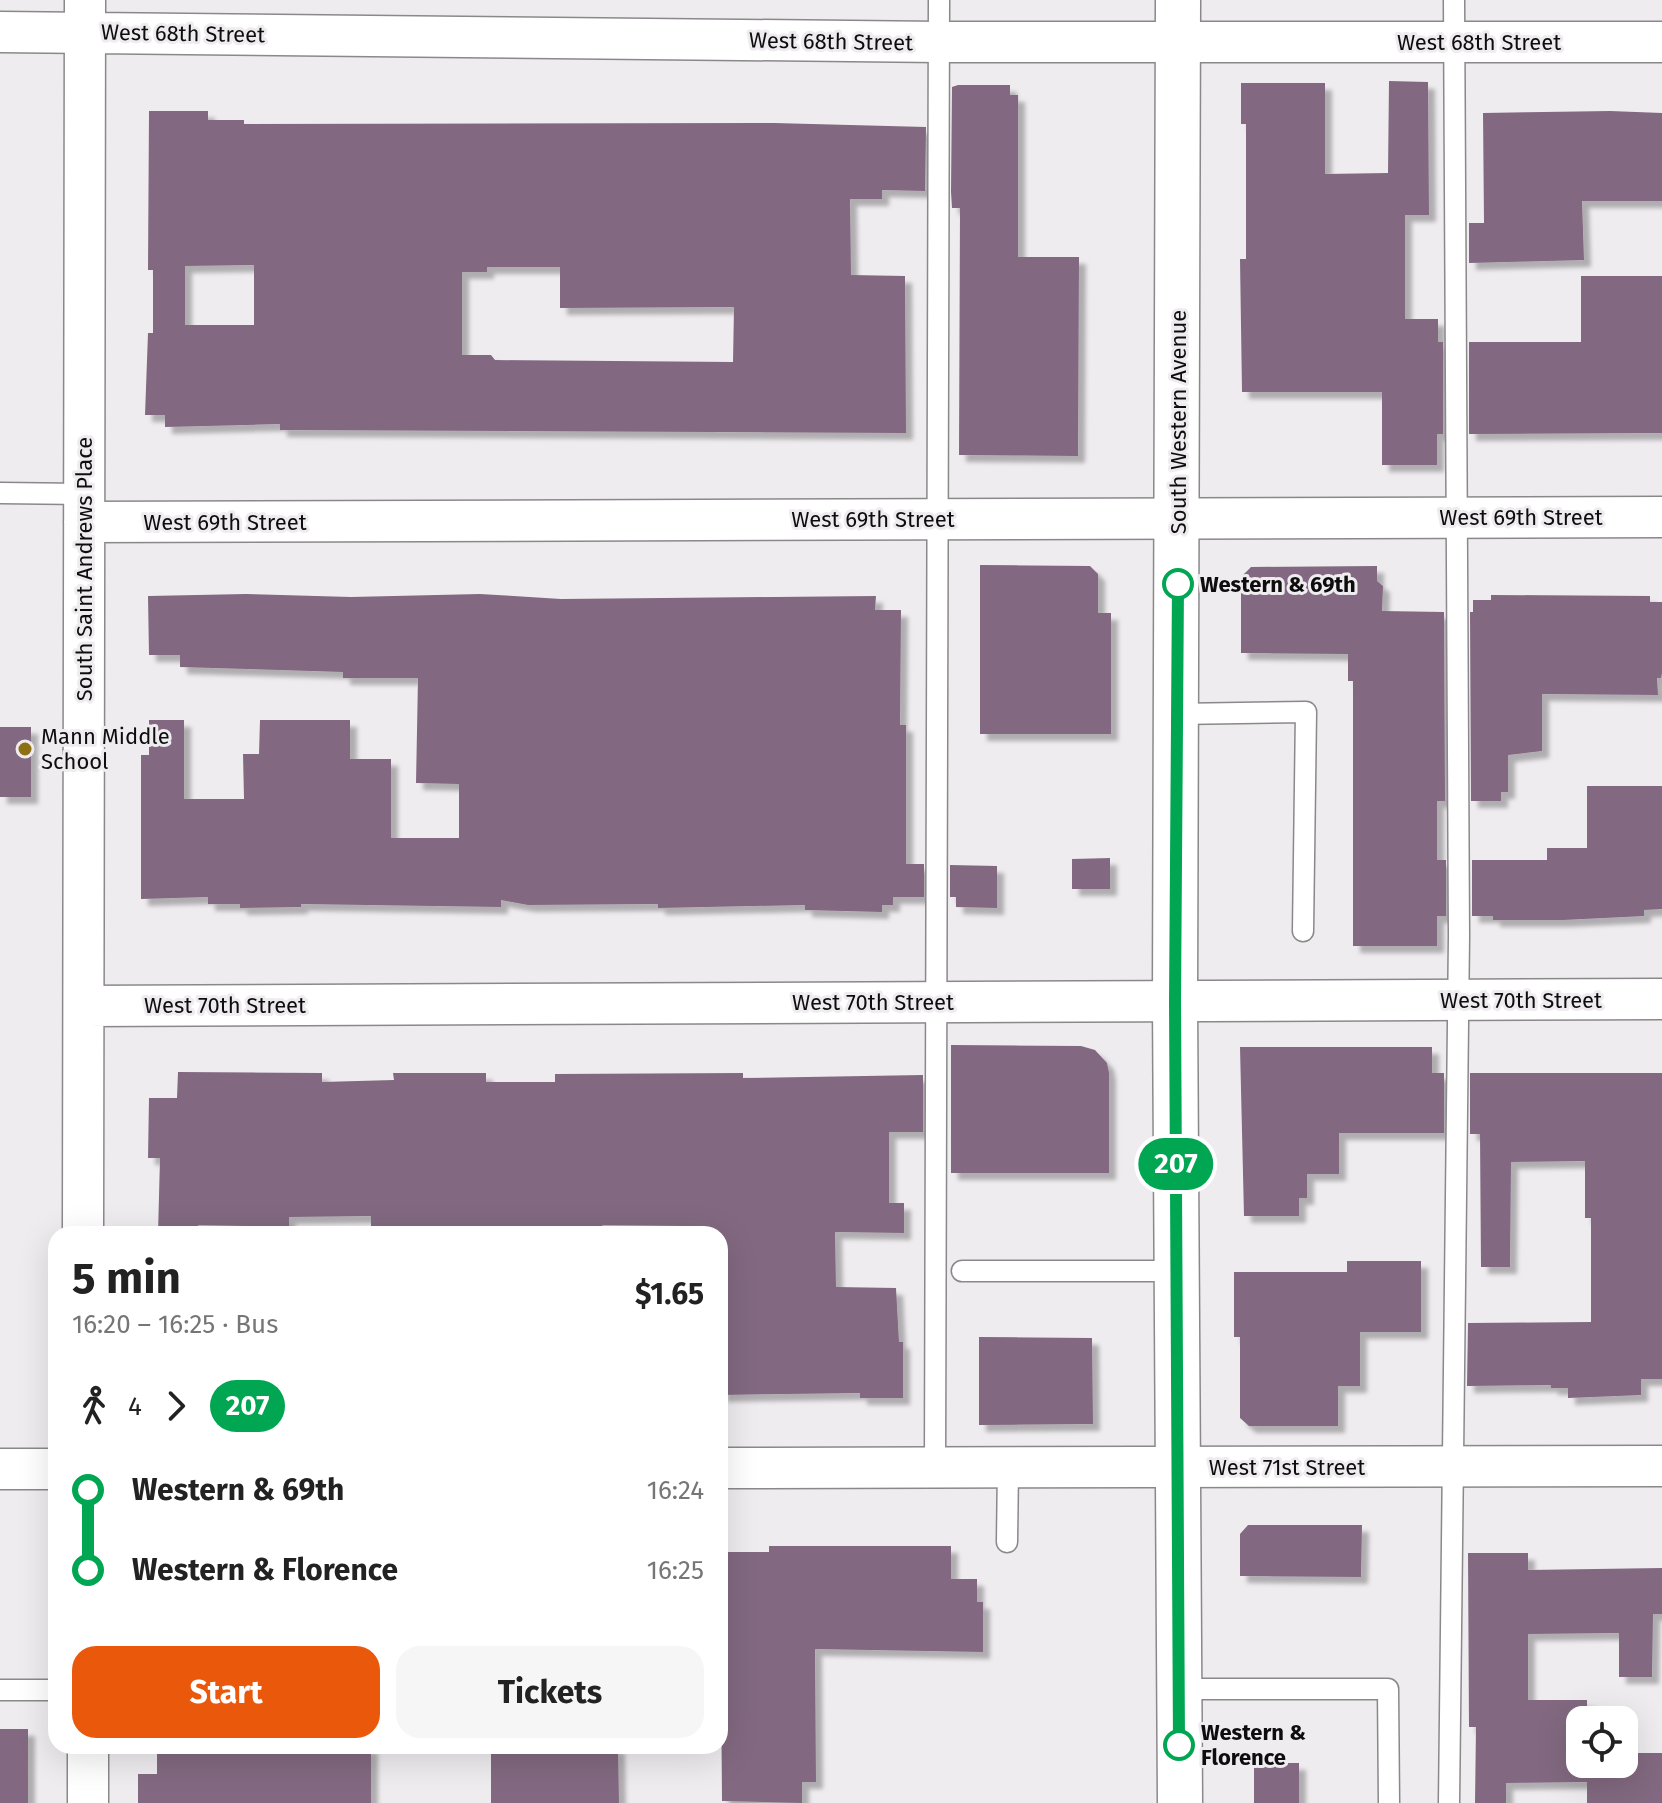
<!DOCTYPE html>
<meta charset="utf-8">
<style>
:root{--surface:#fff;--page:#f6f6f6;--text:#222;--muted:#767676;--accent:#ea580c}
body{margin:0;font-family:"Fira Sans",sans-serif;background:var(--page);color:var(--text);height:100vh;display:flex;flex-direction:column;font-size:30px;white-space:nowrap}
*{box-sizing:border-box;margin:0}
p{font-size:26px;color:var(--muted)}
.icon{flex:none;width:44px;height:44px;fill:none;stroke:currentColor;stroke-width:2;stroke-linecap:round;stroke-linejoin:round}
.map{position:relative;flex:1;overflow:hidden}
.sheet{position:absolute;left:48px;top:1226px;width:680px;height:528px;display:flex;flex-direction:column;background:var(--surface);border-radius:24px;box-shadow:0 8px 32px #0002}
.sheet>*{flex:none}
.badge{padding:0 16px;border-radius:26px;font-size:28px;line-height:52px}
.fabs{position:absolute;left:1566px;top:1706px;display:grid;gap:16px}
.fabs a{display:grid;place-items:center;width:72px;height:72px;border-radius:16px;background:var(--surface);box-shadow:0 8px 32px #0002;font-size:40px}
.map>.badge{position:absolute;translate:-50% -50%;box-shadow:0 0 0 4px #fff}
.legs{display:flex;align-items:center;gap:12px;height:88px;padding:0 24px;font-size:26px}
.legs p{margin-inline-start:auto}
.headline{display:flex;align-items:center;justify-content:space-between;height:136px;padding:0 24px}
h1{font-size:44px;font-weight:700;line-height:60px}
.action{display:flex;gap:16px;margin-top:auto;padding:16px 24px}
.action a{flex:1;height:92px;border-radius:24px;background:var(--accent);color:#fff;font-size:32px;font-weight:700;line-height:92px;text-align:center}
.action a+a{background:var(--page);color:var(--text)}
ul{padding:0 24px;list-style:none}
li{display:flex;align-items:center;gap:28px;height:80px;font-size:30px}
li i{display:grid;place-items:center;width:12px;height:100%;margin:0 10px;background:currentColor}
li i::after{content:'';width:20px;height:20px;margin:-10px;border:6px solid;border-radius:50%;background:var(--surface)}
li p{margin-inline-start:auto}
li:first-child i{background:linear-gradient(#0000 50%,currentColor 0)}
li:last-child i{background:linear-gradient(currentColor 50%,#0000 0)}
.map>svg:first-child{display:block}
.building{fill:#826981;fill-rule:evenodd;filter:url(#shadow)}
.lines{fill:none;stroke-linecap:round;stroke-linejoin:round}
.service-casing{stroke:#8b888b;stroke-width:23}
.minor-casing{stroke:#8b888b;stroke-width:43}
.primary-casing{stroke:#8b888b;stroke-width:47}
.service{stroke:#fff;stroke-width:20}
.minor{stroke:#fff;stroke-width:40}
.primary{stroke:#fff;stroke-width:44}
.line-1-casing{stroke:#fff;stroke-width:18}
.line-1{stroke:#00a651;stroke-width:12}
.stop-1-dot{fill:#fff;stroke:#00a651;stroke-width:4}
.poi-dot{fill:#8d7013;stroke:#efecef;stroke-width:3}
.labels{text-anchor:middle;stroke-width:6;stroke-linejoin:round;paint-order:stroke}
.street-label{font-size:22px;fill:#0e0d0e;stroke:#efecef}
.stop-label{font-size:22px;font-weight:bold;fill:#0e0d0e;stroke:#efecef;text-anchor:start}
.poi-label{font-size:22px;fill:#0e0d0e;stroke:#efecef;text-anchor:start}
</style>
<div class="map">
<svg width="1662" height="1803" viewBox="0 0 1662 1803">
<defs>
<filter id="shadow"><feDropShadow dx="7" dy="7" stdDeviation="2" flood-color="#0004"/></filter>
</defs>
<rect width="100%" height="100%" fill="#efecef"/>
<path class="building" d="M 1389,81 L 1428,82 L 1429,215 L 1405,215 L 1405,319 L 1438,319 L 1438,342 L 1443,342 L 1443,434 L 1437,434 L 1437,465 L 1382,465 L 1382,392 L 1242,392 L 1240,259 L 1246,259 L 1246,124 L 1241,124 L 1241,83 L 1325,83 L 1325,174 L 1388,173 Z
M 958,85 L 1010,85 L 1010,95 L 1018,95 L 1018,257 L 1079,257 L 1078,456 L 959,455 L 960,208 L 952,208 L 951,192 L 952,87 Z
M 149,111 L 208,111 L 208,120 L 244,120 L 244,124 L 774,123 L 926,127 L 925,191 L 882,190 L 882,199 L 850,199 L 851,275 L 905,276 L 906,433 L 280,430 L 280,424 L 165,427 L 165,415 L 145,415 L 148,333 L 153,333 L 153,270 L 148,270 ZM 254,265 L 254,325 L 185,325 L 185,266 ZM 487,267 L 560,267 L 560,308 L 734,307 L 733,362 L 495,360 L 491,355 L 462,355 L 462,272 L 487,272 Z
M 1610,111 L 1662,113 L 1662,201 L 1582,201 L 1584,260 L 1469,263 L 1469,223 L 1484,223 L 1483,113 Z
M 1581,276 L 1662,276 L 1662,433 L 1469,434 L 1469,342 L 1581,342 Z
M 980,565 L 1090,566 L 1098,574 L 1098,613 L 1111,613 L 1111,734 L 980,734 Z
M 1377,566 L 1377,581 L 1383,586 L 1382,611 L 1444,612 L 1445,801 L 1437,801 L 1437,860 L 1446,860 L 1446,916 L 1437,916 L 1437,946 L 1353,946 L 1353,681 L 1348,681 L 1348,654 L 1241,653 L 1241,577 L 1251,567 Z
M 246,594 L 351,597 L 480,594 L 561,599 L 876,596 L 875,610 L 901,610 L 900,725 L 906,725 L 906,864 L 924,864 L 924,897 L 893,897 L 893,905 L 882,905 L 882,912 L 805,910 L 805,905 L 658,908 L 658,904 L 528,905 L 501,900 L 501,907 L 301,904 L 301,907 L 240,908 L 240,904 L 208,904 L 208,897 L 141,899 L 141,755 L 149,755 L 149,720 L 184,720 L 184,799 L 244,799 L 243,754 L 259,754 L 260,720 L 350,720 L 350,759 L 391,759 L 391,838 L 459,838 L 459,784 L 416,783 L 418,678 L 343,678 L 343,672 L 180,667 L 180,655 L 149,655 L 148,596 Z
M 1491,595 L 1650,596 L 1650,602 L 1662,602 L 1662,673 L 1661,678 L 1657,678 L 1658,695 L 1542,694 L 1542,751 L 1508,755 L 1508,792 L 1501,792 L 1501,801 L 1471,801 L 1470,612 L 1473,612 L 1473,600 L 1491,600 Z
M 0,727 L 31,727 L 31,797 L 0,797 Z
M 1587,786 L 1662,786 L 1662,909 L 1644,910 L 1644,916 L 1563,920 L 1493,920 L 1493,916 L 1472,916 L 1472,860 L 1547,860 L 1547,848 L 1587,848 Z
M 1110,858 L 1110,889 L 1072,889 L 1072,859 Z
M 950,865 L 997,866 L 997,908 L 956,907 L 956,897 L 950,897 Z
M 951,1045 L 1081,1046 L 1095,1050 L 1107,1063 L 1109,1073 L 1109,1173 L 951,1173 Z
M 1240,1047 L 1432,1047 L 1432,1073 L 1444,1073 L 1444,1133 L 1339,1133 L 1339,1174 L 1307,1174 L 1307,1198 L 1299,1198 L 1299,1216 L 1244,1216 Z
M 178,1072 L 322,1073 L 322,1082 L 394,1080 L 393,1073 L 486,1073 L 486,1082 L 555,1082 L 555,1074 L 743,1073 L 743,1078 L 923,1075 L 923,1132 L 889,1132 L 889,1203 L 904,1203 L 904,1233 L 835,1232 L 836,1287 L 896,1288 L 899,1342 L 903,1342 L 903,1398 L 860,1398 L 860,1393 L 720,1395 L 720,1233 L 685,1233 L 685,1226 L 602,1225 L 602,1231 L 371,1234 L 371,1216 L 289,1217 L 289,1227 L 198,1225 L 198,1234 L 158,1234 L 160,1158 L 148,1158 L 149,1098 L 177,1098 Z
M 1470,1073 L 1662,1073 L 1662,1379 L 1641,1379 L 1641,1395 L 1568,1398 L 1568,1388 L 1551,1388 L 1551,1385 L 1467,1386 L 1468,1323 L 1591,1322 L 1591,1218 L 1585,1218 L 1585,1161 L 1511,1162 L 1510,1267 L 1481,1267 L 1480,1134 L 1470,1134 Z
M 1347,1261 L 1421,1261 L 1421,1332 L 1360,1332 L 1360,1386 L 1338,1386 L 1338,1426 L 1249,1426 L 1240,1418 L 1240,1337 L 1234,1337 L 1234,1272 L 1347,1272 Z
M 979,1337 L 1092,1338 L 1093,1424 L 979,1425 Z
M 1248,1525 L 1362,1525 L 1361,1577 L 1240,1576 L 1240,1534 Z
M 769,1546 L 951,1546 L 951,1579 L 977,1579 L 977,1602 L 983,1602 L 983,1652 L 815,1649 L 816,1782 L 802,1782 L 802,1803 L 722,1801 L 720,1552 L 769,1552 Z
M 1468,1553 L 1528,1553 L 1528,1570 L 1662,1568 L 1662,1614 L 1653,1614 L 1652,1677 L 1619,1677 L 1619,1633 L 1528,1634 L 1528,1700 L 1587,1700 L 1587,1720 L 1580,1720 L 1580,1764 L 1624,1764 L 1624,1753 L 1662,1753 L 1662,1803 L 1587,1803 L 1587,1782 L 1506,1783 L 1506,1803 L 1475,1803 L 1476,1727 L 1469,1727 Z
M 0,1729 L 28,1729 L 28,1803 L 0,1803 Z
M 191,1746 L 371,1746 L 371,1803 L 138,1803 L 138,1774 L 157,1774 L 157,1750 L 191,1750 Z
M 491,1746 L 618,1746 L 619,1803 L 491,1803 Z
M 1254,1763 L 1299,1763 L 1299,1803 L 1254,1803 Z"/>
<g class="lines">
<defs>
<path id="service" d="M 0,493 L 84,494
M 1177,714 L 1306,712 L 1303,931
M 962,1271 L 1176,1271
M 935,1468 L 939,0
M 1007,1542 L 1008,1468
M 1179,1689 L 1388,1689 L 1389,1803
M 0,1690 L 56,1690
M 1449,1803 L 1459,936 L 1454,0"/>
<path id="minor" d="M 0,32 L 939,42 L 1662,42
M 84,522 L 1662,517
M 84,1006 L 1662,999
M 83,1234 L 85,0
M 720,1468 L 1662,1466
M 0,1469 L 56,1469
M 88,1803 L 88,1746"/>
<path id="primary" d="M 1178,0 L 1175,1001 L 1180,1803"/>
</defs>
<use href="#service" class="service-casing"/>
<use href="#minor" class="minor-casing"/>
<use href="#primary" class="primary-casing"/>
<use href="#service" class="service"/>
<use href="#minor" class="minor"/>
<use href="#primary" class="primary"/>
</g>
<g class="lines">
<defs>
<path id="line-1" d="M 1178,584 L 1175,1001 L 1179,1745"/>
</defs>
<use href="#line-1" class="line-1-casing"/>
<use href="#line-1" class="line-1"/>
</g>
<g class="stop-1-dot">
<circle cx="1178" cy="584" r="14"/>
<circle cx="1179" cy="1745" r="14"/>
</g>
<circle class="poi-dot" cx="25" cy="749" r="8"/>
<g class="labels">
<g class="street-label">
<text transform="translate(183 33) rotate(1)" y="8">West 68th Street</text>
<text transform="translate(831 41) rotate(1)" y="8">West 68th Street</text>
<text x="1479" y="50">West 68th Street</text>
<text transform="translate(1178 422) rotate(-90)" y="8">South Western Avenue</text>
<text x="1521" y="525">West 69th Street</text>
<text x="873" y="527">West 69th Street</text>
<text x="225" y="530">West 69th Street</text>
<text transform="translate(84 569) rotate(-90)" y="8">South Saint Andrews Place</text>
<text x="1521" y="1008">West 70th Street</text>
<text x="873" y="1010">West 70th Street</text>
<text x="225" y="1013">West 70th Street</text>
<text x="1287" y="1475">West 71st Street</text>
</g>
<g class="stop-label">
<text x="1200" y="592">Western &amp; 69th</text>
<text x="1201" y="1740">Western &amp;<tspan x="1201" dy="25">Florence</tspan></text>
</g>
<g class="poi-label">
<text x="41" y="744">Mann Middle<tspan x="41" dy="25">School</tspan></text>
</g>
</g>
</svg>
<div class="fabs">
<a><svg class="icon" aria-label="locate" viewBox="0 0 24 24"><circle cx="12" cy="12" r="6"/><path d="M12 2v4M12 18v4M2 12h4M18 12h4"/></svg></a>
</div>
<b class="badge" style="left:1176px;top:1164px;background:#00a651;color:#fff">207</b>
<section class="sheet">
<div class="headline"><div><h1>5 min</h1><p>16:20 – 16:25 · Bus</p></div><b>$1.65</b></div>
<div class="legs"><svg class="icon" aria-label="walk" viewBox="0 0 24 24"><circle cx="13" cy="4" r="2"/><path d="M13 8l-2 6 4 7M11 14l-3 7M7 12l3-4h3l4 4"/></svg>4<svg class="icon" aria-label="forward" viewBox="0 0 24 24"><path d="M9 5l7 7-7 7"/></svg><b class="badge" style="background:#00a651;color:#fff">207</b></div>
<ul>
<li><i style="color:#00a651"></i><b>Western &amp; 69th</b><p>16:24</p></li>
<li><i style="color:#00a651"></i><b>Western &amp; Florence</b><p>16:25</p></li>
</ul>
<div class="action"><a>Start</a><a>Tickets</a></div>
</section>
</div>
